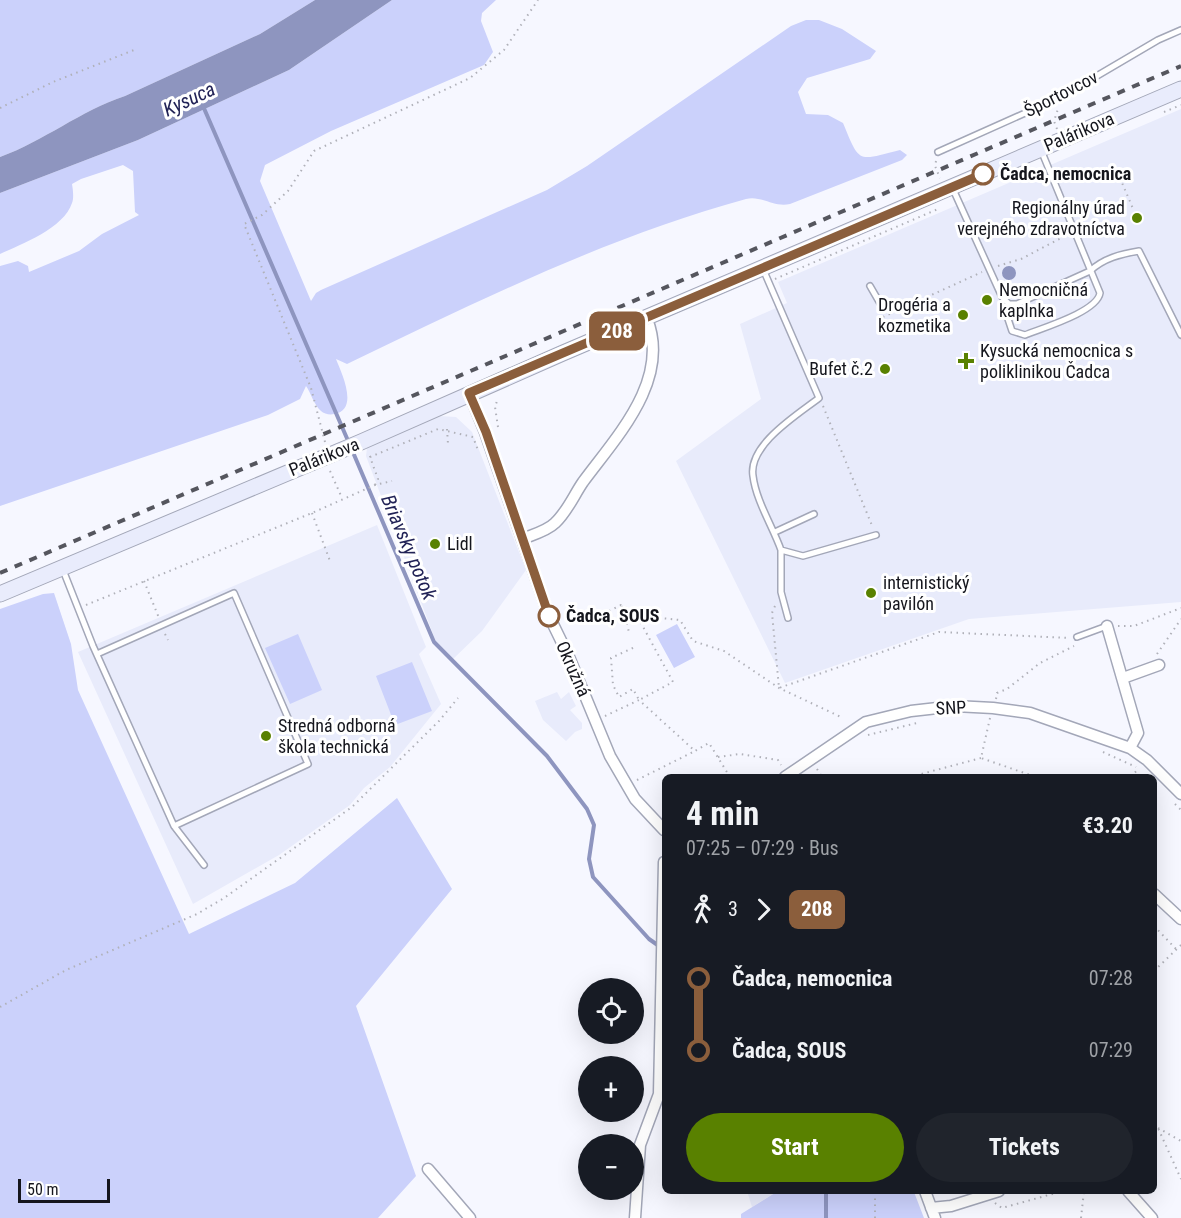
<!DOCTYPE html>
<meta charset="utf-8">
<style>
:root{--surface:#171b24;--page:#20242c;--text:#f1f3f6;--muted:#9ea1a6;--accent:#598100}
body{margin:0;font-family:"Roboto Condensed",sans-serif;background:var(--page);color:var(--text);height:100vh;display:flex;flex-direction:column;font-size:22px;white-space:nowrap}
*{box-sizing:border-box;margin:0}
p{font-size:20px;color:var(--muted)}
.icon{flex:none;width:33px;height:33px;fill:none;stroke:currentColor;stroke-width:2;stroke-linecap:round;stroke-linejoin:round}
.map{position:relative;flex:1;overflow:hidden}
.panel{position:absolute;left:662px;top:774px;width:495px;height:420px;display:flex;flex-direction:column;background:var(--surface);border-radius:9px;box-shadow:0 6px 24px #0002}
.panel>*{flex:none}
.badge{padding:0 12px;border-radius:9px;font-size:21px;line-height:39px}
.tools{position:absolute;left:578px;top:978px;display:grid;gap:12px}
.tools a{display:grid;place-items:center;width:66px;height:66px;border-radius:50%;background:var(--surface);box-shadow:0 6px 24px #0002;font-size:30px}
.scale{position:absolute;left:18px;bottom:15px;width:92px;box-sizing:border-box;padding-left:6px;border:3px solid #15161d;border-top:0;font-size:16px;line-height:21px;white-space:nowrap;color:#15161d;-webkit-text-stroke:4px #fff;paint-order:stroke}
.map>.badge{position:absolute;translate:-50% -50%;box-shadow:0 0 0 3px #fff}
.legs{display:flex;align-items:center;gap:9px;height:66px;padding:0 24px;font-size:20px}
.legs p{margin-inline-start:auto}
.summary{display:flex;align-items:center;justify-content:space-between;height:102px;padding:0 24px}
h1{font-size:33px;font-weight:700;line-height:45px}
.primary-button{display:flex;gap:12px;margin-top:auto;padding:12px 24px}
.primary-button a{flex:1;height:69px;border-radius:36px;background:var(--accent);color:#fff;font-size:24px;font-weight:700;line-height:69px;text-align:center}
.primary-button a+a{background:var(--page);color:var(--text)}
ul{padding:0 24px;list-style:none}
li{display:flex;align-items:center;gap:21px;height:72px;font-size:22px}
li i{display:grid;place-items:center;width:9px;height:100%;margin:0 8px;background:currentColor}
li i::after{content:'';width:15px;height:15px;margin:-8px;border:4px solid;border-radius:50%;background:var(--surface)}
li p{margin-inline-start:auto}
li:first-child i{background:linear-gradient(#0000 50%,currentColor 0)}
li:last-child i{background:linear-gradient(currentColor 50%,#0000 0)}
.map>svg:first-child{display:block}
.built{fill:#e8ebfb}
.green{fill:#cbd1fb}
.water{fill:#8e95bf}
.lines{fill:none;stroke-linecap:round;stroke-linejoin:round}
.stream{stroke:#8e95bf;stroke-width:4}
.lane-casing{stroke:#a3a7b8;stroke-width:8}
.street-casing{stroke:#a3a7b8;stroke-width:13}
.secondary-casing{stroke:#a3a7b8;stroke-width:17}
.path{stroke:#b0b1b9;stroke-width:2;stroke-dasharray:1.5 4.5;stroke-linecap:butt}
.lane{stroke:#fff;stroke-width:5}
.street{stroke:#fff;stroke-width:10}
.secondary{stroke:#e9ecfc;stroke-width:15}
.rail{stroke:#55565e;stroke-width:4;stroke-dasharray:8 8;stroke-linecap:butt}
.line-1-casing{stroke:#fff;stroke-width:14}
.line-1{stroke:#8b5e3c;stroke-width:9}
.stop-1-dot{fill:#fff;stroke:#8b5e3c;stroke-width:3}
.poi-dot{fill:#598100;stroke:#fff;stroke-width:2}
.labels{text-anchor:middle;stroke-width:6;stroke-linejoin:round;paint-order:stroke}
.street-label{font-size:18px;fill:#15161d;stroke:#fff}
.stop-label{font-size:18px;font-weight:bold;fill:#15161d;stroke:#fff;text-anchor:start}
.poi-label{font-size:18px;fill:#15161d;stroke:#fff;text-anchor:start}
.water-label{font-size:20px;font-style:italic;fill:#212256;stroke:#fff}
</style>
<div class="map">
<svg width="1181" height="1218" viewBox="0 0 1181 1218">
<rect width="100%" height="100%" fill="#f6f7ff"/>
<path class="built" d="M 1181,109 L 1181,602 L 969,619 L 785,683 L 676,461 L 761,399 L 740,324 L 787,303 L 778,282 Z
M 439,416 L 456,417 L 472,432 L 526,570 L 482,631 L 451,661 L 436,642 L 366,456 L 367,448 Z
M 377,525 L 426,647 L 419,654 L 441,704 L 390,767 L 364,788 L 350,805 L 279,855 L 193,904 L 78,652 Z
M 557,692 L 561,699 L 569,692 L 576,706 L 570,710 L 582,723 L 582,729 L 575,732 L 566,741 L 543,720 L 535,701 Z
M 747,1191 L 778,1191 L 752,1207 Z"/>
<path class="green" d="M 0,0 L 315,0 L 260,34 L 125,96 C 80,111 44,141 0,157 Z
M 392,0 L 496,0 L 482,13 L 481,21 L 493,52 L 484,65 L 331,131 L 265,165 L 260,181 L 311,301 L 316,293 L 321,290 L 547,190 L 587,166 L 791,26 L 806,20 L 819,20 L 842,29 L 876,51 L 870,59 L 807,78 L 798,92 L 806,114 L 828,115 L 843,123 C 860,164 857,161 900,150 L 907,155 L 902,160 L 790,204 C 774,208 761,195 746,199 C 607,237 476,302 347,364 L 336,359 C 341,372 360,410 334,414 C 330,415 324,414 321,411 C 314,405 311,393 306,386 L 300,399 L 268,415 L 0,506 L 0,266 L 18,261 L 28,266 L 29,272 L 79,251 L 102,234 L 139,215 L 135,212 L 133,171 L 123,165 L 81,179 L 72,184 C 73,190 74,198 72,203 C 64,228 22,244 0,254 L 0,193 L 138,140 L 289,70 Z
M 54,593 L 71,644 L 78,690 L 189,934 L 295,883 L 397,798 L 452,889 L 356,1006 L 416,1176 L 378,1218 L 0,1218 L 0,609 L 43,594 Z
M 677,624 L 695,657 L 674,668 L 656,635 Z
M 298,634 L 322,690 L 290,704 L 265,648 Z
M 412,662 L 432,711 L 395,725 L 376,676 Z
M 778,1191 L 911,1191 L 914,1192 L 924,1218 L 741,1218 L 741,1214 Z"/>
<path class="water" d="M 315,0 L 392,0 L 289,70 L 138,140 L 0,193 L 0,157 C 44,141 80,111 125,96 L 260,34 Z
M1002 273a7 7 0 1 1 14 0a7 7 0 1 1-14 0Z"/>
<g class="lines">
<path class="stream" d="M 203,106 L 349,443
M 352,450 L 434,642 L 547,756 L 587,809 L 594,825 L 589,859 L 593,877 L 649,939 L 659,946
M 826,1191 L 826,1218"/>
<defs>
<path id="lane" d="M 938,152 L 1061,97 L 1158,40 L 1181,30
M 952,187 L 1002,297 L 1009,304 L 1007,316 L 1012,331 L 1025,335 C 1042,328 1097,312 1100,293 L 1041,150
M 763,269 L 819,398 C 797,415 748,445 753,476 C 756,501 773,527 781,550 L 803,556 L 876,535
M 870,286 L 881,305
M 1009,304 L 1017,304 L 1090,271 C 1104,258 1121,254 1139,251 L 1181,335
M 775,532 L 814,514
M 781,550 L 781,592 L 788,618
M 63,570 L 93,646 L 174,826 L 308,764 L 234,593 L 97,654
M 1077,637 L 1107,626
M 174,826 L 204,865"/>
<path id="street" d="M 469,393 L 485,432 L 549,616 L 569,657 L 610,756 L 635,799 L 664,830
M 522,539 C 532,535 547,531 555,523 C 567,512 574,495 583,482 C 617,436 671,380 647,319
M 1107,626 L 1138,733 L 1130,748
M 1123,678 L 1159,665
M 785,777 L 866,722 L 911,711 L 955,706 L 993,708 L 1030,713 L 1130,748 L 1147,760 L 1181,794
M 1154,894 L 1181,919
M 428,1169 L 470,1218
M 925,1191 L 935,1218
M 1128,1191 L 1152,1218
M 931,1208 L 951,1206 L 999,1191
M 635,1218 L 640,1145 L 659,1094 L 664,862"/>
<path id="secondary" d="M 0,594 L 361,442 L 563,353 L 1181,89"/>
</defs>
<use href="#lane" class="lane-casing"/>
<use href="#street" class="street-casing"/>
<use href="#secondary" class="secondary-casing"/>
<path class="path" d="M 0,108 L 53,82 L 134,50
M 1164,112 L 1181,105
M 1057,129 L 1054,121 L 1058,109
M 936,161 L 935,166 L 940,178
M 1120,178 L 1134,211
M 998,266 L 1021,259 L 1067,235
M 775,279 L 938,209
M 883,317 L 982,272
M 823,406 L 873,528
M 498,427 L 495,407 L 498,398
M 447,429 L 448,444
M 325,442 L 311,388 L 244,224 L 262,215 L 288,191 L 314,151 L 470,78 L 504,50 L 538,0
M 330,471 L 342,498
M 375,485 L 378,479 L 370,457 L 438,429 L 473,437 L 478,450
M 312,513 L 330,561
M 144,581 L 159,618
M 86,605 L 312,513 L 375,485 L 392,481
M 622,606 L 629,632
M 775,606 L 772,613 L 779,688 L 939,632 L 1070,638
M 635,612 L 673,682 L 639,700 L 633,689 L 619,697 L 613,685 L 611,658 L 635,647
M 593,619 L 621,605 L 641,616 L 680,620 L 693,641 L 724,651 L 779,688 L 841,717
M 1118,626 L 1134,626 L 1181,608
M 165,634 L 168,640
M 1157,654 L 1181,619
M 996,699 L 997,693 L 1007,689 L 1040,663 L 1074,646
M 605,716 L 639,700 L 695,751 L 709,743 L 730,777
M 990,718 L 981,758 L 1036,777
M 868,735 L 917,723
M 1103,752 L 1136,767
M 718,757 L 740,754 L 778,760 L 781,765
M 817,769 L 822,777
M 910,777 L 981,758
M 1131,777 L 1139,768
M 637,780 L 695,751
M 1175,804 L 1181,810
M 1154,926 L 1176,949
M 1154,971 L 1181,945
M 0,1007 L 66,970 L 197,914 L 224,898 L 352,807 L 439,721 L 458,698
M 1154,1125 L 1158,1128 L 1181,1179
M 1158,1128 L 1181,1141
M 995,1203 L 1002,1208 L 1063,1191
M 875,1218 L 875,1191
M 1081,1218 L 1084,1191"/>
<use href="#lane" class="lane"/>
<use href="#street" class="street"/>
<use href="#secondary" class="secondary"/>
<path class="rail" d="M 0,573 L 1181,66"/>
</g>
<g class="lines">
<defs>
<path id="line-1" d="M 549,616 L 486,432 L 469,393 L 983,174"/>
</defs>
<use href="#line-1" class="line-1-casing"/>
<use href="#line-1" class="line-1"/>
</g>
<g class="stop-1-dot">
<circle cx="983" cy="174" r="10"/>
<circle cx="549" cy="616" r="10"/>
</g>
<g class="poi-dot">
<circle cx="1137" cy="218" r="6"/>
<circle cx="987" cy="300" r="6"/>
<circle cx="963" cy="315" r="6"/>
<path d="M963 352h6v6h6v6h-6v6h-6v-6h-6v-6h6z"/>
<circle cx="885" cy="369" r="6"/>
<circle cx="435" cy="544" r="6"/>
<circle cx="871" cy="593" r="6"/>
<circle cx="266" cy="736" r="6"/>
</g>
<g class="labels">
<g class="street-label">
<text transform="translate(1061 94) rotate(-27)" y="6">Športovcov</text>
<text transform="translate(1079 132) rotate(-23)" y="6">Palárikova</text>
<text transform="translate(324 457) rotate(-22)" y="6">Palárikova</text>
<text transform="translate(573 669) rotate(66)" y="6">Okružná</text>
<text transform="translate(951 708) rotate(-3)" y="6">SNP</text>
</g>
<g class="stop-label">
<text x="1000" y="180">Čadca, nemocnica</text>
<text x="566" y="622">Čadca, SOUS</text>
</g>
<g class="poi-label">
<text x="1125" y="214" text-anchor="end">Regionálny úrad<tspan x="1125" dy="21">verejného zdravotníctva</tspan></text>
<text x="999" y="296">Nemocničná<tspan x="999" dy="21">kaplnka</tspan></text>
<text x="951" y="311" text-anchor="end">Drogéria a<tspan x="951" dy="21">kozmetika</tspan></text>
<text x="980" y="357">Kysucká nemocnica s<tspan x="980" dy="21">poliklinikou Čadca</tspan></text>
<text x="873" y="375" text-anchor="end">Bufet č.2</text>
<text x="447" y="550">Lidl</text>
<text x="883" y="589">internistický<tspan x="883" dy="21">pavilón</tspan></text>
<text x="278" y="732">Stredná odborná<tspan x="278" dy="21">škola technická</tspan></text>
</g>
<g class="water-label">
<text transform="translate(189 99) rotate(-25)" y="7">Kysuca</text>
<text transform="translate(409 547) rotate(67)" y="7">Briavsky potok</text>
</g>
</g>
</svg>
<div class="tools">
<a><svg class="icon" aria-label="locate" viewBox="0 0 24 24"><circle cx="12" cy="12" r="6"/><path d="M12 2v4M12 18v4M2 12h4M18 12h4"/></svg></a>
<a>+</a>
<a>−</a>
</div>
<div class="scale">50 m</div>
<b class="badge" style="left:617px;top:331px;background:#8b5e3c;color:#fff">208</b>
<section class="panel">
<div class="summary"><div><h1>4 min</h1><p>07:25 – 07:29 · Bus</p></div><b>€3.20</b></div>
<div class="legs"><svg class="icon" aria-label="walk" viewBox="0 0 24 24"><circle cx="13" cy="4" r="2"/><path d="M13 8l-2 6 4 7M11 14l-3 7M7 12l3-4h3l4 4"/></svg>3<svg class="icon" aria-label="forward" viewBox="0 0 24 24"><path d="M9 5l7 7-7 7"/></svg><b class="badge" style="background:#8b5e3c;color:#fff">208</b></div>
<ul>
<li><i style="color:#8b5e3c"></i><b>Čadca, nemocnica</b><p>07:28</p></li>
<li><i style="color:#8b5e3c"></i><b>Čadca, SOUS</b><p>07:29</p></li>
</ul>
<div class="primary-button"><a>Start</a><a>Tickets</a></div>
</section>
</div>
